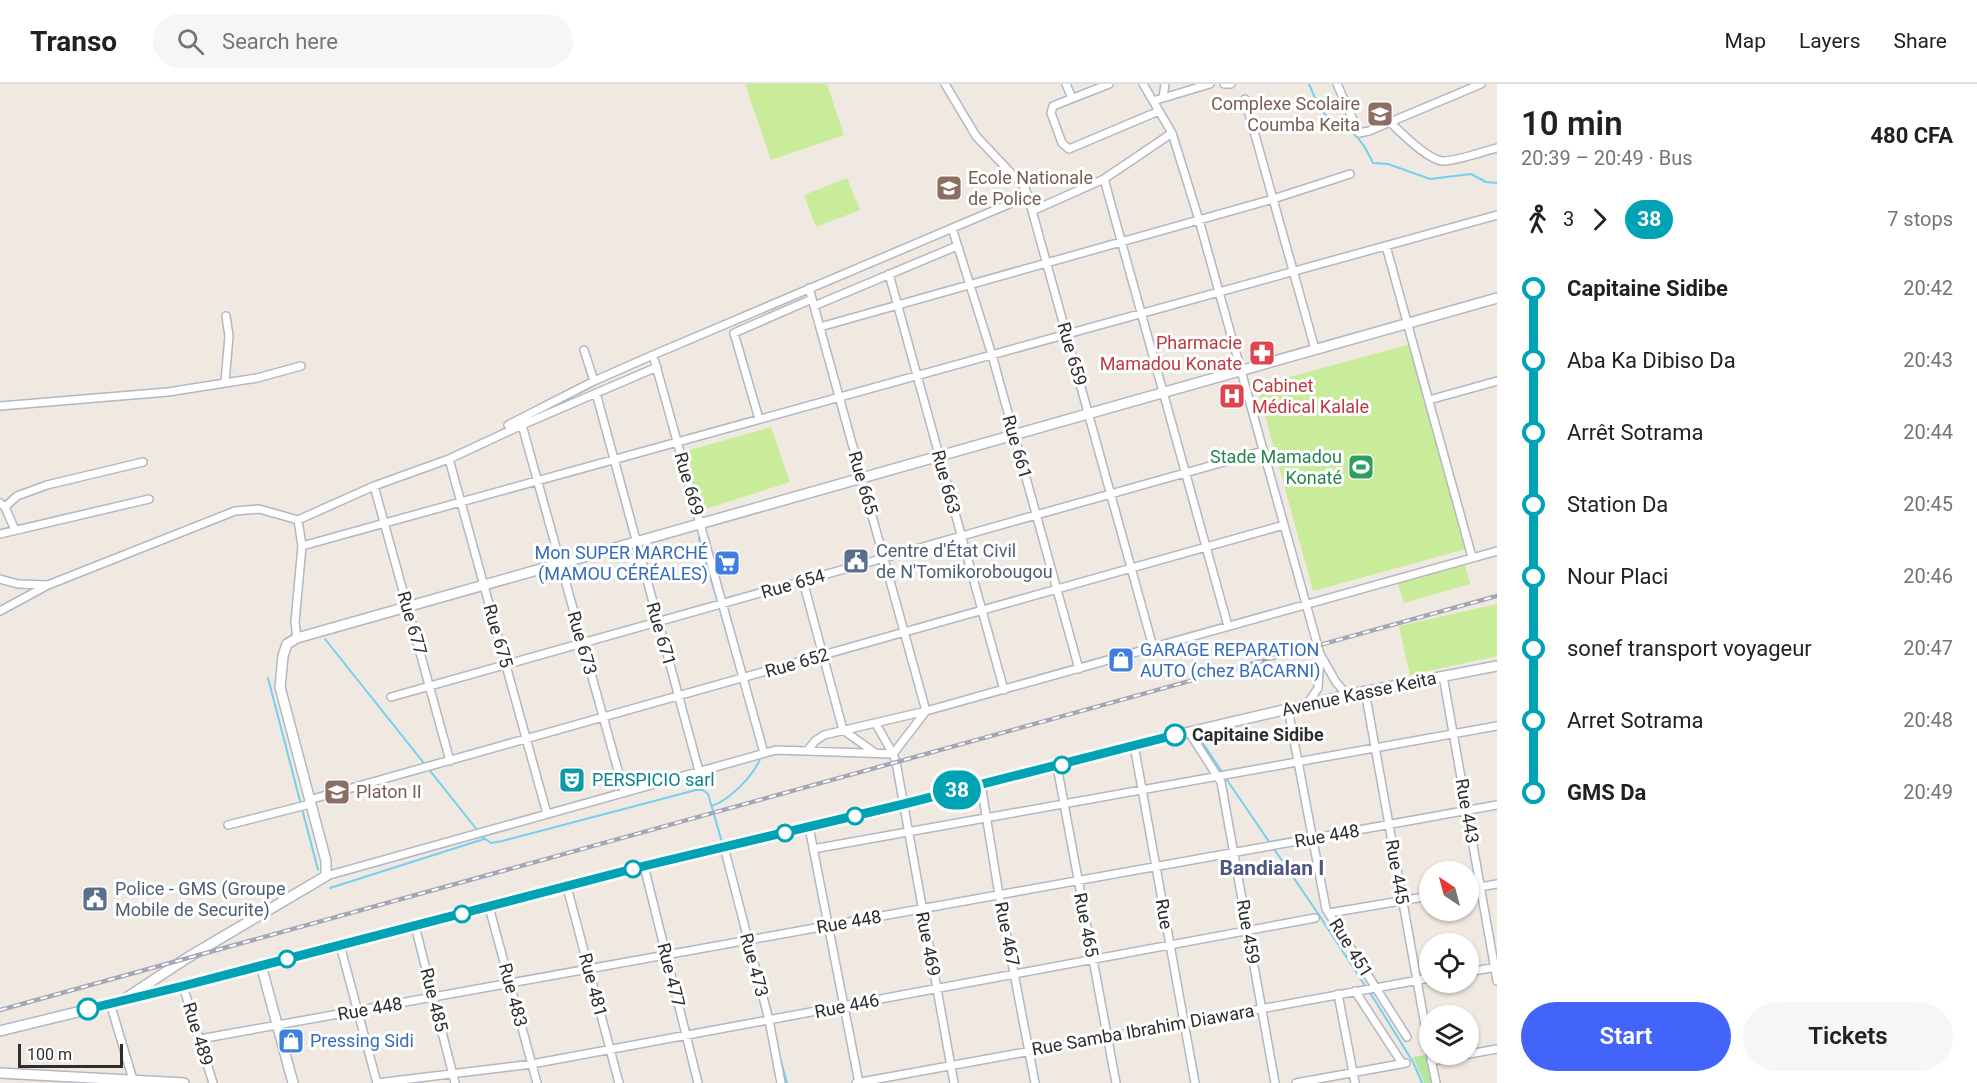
<!DOCTYPE html>
<meta charset="utf-8">
<style>
:root{--surface:#fff;--page:#f6f6f6;--text:#202124;--muted:#757577;--line:#e0e0e0;--accent:#4264fb}
body{margin:0;font-family:Roboto,sans-serif;background:var(--page);color:var(--text);height:100vh;display:flex;flex-direction:column;font-size:22px;white-space:nowrap}
*{box-sizing:border-box;margin:0}
p{font-size:20px;color:var(--muted)}
.icon{flex:none;width:33px;height:33px;fill:none;stroke:currentColor;stroke-width:2;stroke-linecap:round;stroke-linejoin:round}
.map{position:relative;flex:1;overflow:hidden}
.sheet{display:flex;flex-direction:column;background:var(--surface);width:480px}
.sheet>*{flex:none}
.badge{padding:0 12px;border-radius:20px;font-size:21px;line-height:39px}
.needle{width:39px;rotate:324deg}
.buttons{position:absolute;left:1419px;top:777px;display:grid;gap:12px}
.buttons a{display:grid;place-items:center;width:60px;height:60px;border-radius:50%;background:var(--surface);box-shadow:0 2px 4px #0004;font-size:30px}
.scale{position:absolute;left:18px;bottom:15px;width:105px;box-sizing:border-box;padding-left:6px;border:3px solid #2e2e2e;border-top:0;font-size:16px;line-height:21px;white-space:nowrap;color:#2e2e2e;-webkit-text-stroke:4px #fff;paint-order:stroke}
.map>.badge{position:absolute;translate:-50% -50%;box-shadow:0 0 0 3px #fff}
.legs{display:flex;align-items:center;gap:9px;height:66px;padding:0 24px;font-size:20px}
.legs p{margin-inline-start:auto}
.overview{display:flex;align-items:center;justify-content:space-between;height:102px;padding:0 24px}
h1{font-size:33px;font-weight:600;line-height:45px}
.cta{display:flex;gap:12px;margin-top:auto;padding:12px 24px}
.cta a{flex:1;height:69px;border-radius:36px;background:var(--accent);color:#fff;font-size:24px;font-weight:600;line-height:69px;text-align:center}
.cta a+a{background:var(--page);color:var(--text)}
ul{padding:0 24px;list-style:none}
li{display:flex;align-items:center;gap:21px;height:72px;font-size:22px}
li i{display:grid;place-items:center;width:9px;height:100%;margin:0 8px;background:currentColor}
li i::after{content:'';width:15px;height:15px;margin:-8px;border:4px solid;border-radius:50%;background:var(--surface)}
li p{margin-inline-start:auto}
li:first-child i{background:linear-gradient(#0000 50%,currentColor 0)}
li:last-child i{background:linear-gradient(currentColor 50%,#0000 0)}
header{display:flex;align-items:center;gap:36px;box-sizing:border-box;height:84px;padding:0 30px;background:var(--surface);border-bottom:2px solid var(--line)}
header strong{font-size:28px}
nav{display:flex;gap:33px;margin-inline-start:auto;font-size:21px}
.search{width:420px;height:54px;background:var(--page);display:flex;align-items:center;gap:15px;box-sizing:border-box;padding:0 21px;border-radius:33px;color:var(--muted);font-size:22px}
main{display:flex;flex:1;min-height:0}
.map>svg:first-child{display:block}
.green{fill:#b6e59e}
.pitch{fill:#c9ec9a}
.lines{fill:none;stroke-linecap:round;stroke-linejoin:round}
.stream{stroke:#75cff0;stroke-width:2}
.street-casing{stroke:#b4b7c1;stroke-width:10}
.secondary-casing{stroke:#b4b7c1;stroke-width:12}
.street{stroke:#fff;stroke-width:7}
.secondary{stroke:#fff;stroke-width:9}
.rail-casing{stroke:#a3a6b8;stroke-width:4.5}
.rail{stroke:#fff;stroke-width:2;stroke-dasharray:7;stroke-linecap:butt}
.line-1-casing{stroke:#fff;stroke-width:14}
.line-1{stroke:#00a3b4;stroke-width:9}
.stop-1-dot{fill:#fff;stroke:#00a3b4;stroke-width:3}
.labels{text-anchor:middle;stroke-width:6;stroke-linejoin:round;paint-order:stroke}
.education-label{font-size:18px;fill:#785e54;stroke:#fff;text-anchor:start}
.health-label{font-size:18px;fill:#be3a42;stroke:#fff;text-anchor:end}
.street-label{font-size:18px;fill:#2e2e2e;stroke:#fff}
.leisure-label{font-size:18px;fill:#27864d;stroke:#fff;text-anchor:end}
.service-label{font-size:18px;fill:#4e5e75;stroke:#fff;text-anchor:start}
.shop-label{font-size:18px;fill:#366cbe;stroke:#fff;text-anchor:start}
.stop-label{font-size:18px;font-weight:bold;fill:#2e2e2e;stroke:#fff;text-anchor:start}
.culture-label{font-size:18px;fill:#0d838f;stroke:#fff;text-anchor:start}
.quarter-label{font-size:21px;font-weight:bold;fill:#4d5680;stroke:#fff}
</style>
<header>
<strong>Transo</strong>
<div class="search"><svg class="icon" aria-label="search" viewBox="0 0 24 24"><circle cx="10" cy="10" r="6"/><path d="M15 15l6 6"/></svg>Search here</div>
<nav><a>Map</a><a>Layers</a><a>Share</a></nav>
</header>
<main>
<div class="map">
<svg width="1497" height="999" viewBox="0 0 1497 999">
<rect width="100%" height="100%" fill="#efe9e1"/>
<path class="green" d="M 1426,971 L 1432,999 L 1424,999 L 1413,973 Z"/>
<path class="pitch" d="M 745,0 L 827,0 L 844,51 L 771,76 Z
M 847,94 L 860,126 L 816,143 L 804,111 Z
M 1410,260 L 1466,465 L 1313,507 L 1257,302 Z
M 771,343 L 790,398 L 702,426 L 686,367 Z
M 1464,477 L 1470,500 L 1404,519 L 1397,497 Z
M 1497,520 L 1497,572 L 1410,591 L 1399,542 Z"/>
<g class="lines">
<path class="stream" d="M 1309,0 C 1314,11 1318,25 1328,33 C 1332,37 1339,39 1344,42 C 1359,52 1366,64 1373,79 L 1388,80 L 1430,95 L 1471,90 L 1486,98 L 1497,99
M 699,454 L 725,543
M 325,555 L 478,747
M 268,594 L 318,786
M 1202,658 L 1222,688
M 1225,693 L 1317,828 L 1366,903
M 712,722 C 731,715 754,691 761,673
M 481,752 L 491,759 L 502,757 L 696,706 L 703,706 L 708,710 L 723,762
M 330,804 L 484,755
M 1369,907 L 1413,978 L 1422,999
M 778,967 L 787,999"/>
<defs>
<path id="street" d="M 945,0 L 976,52 L 1025,104 L 1028,112 L 1153,563
M 1066,0 L 1072,14
M 1109,0 L 1053,22 L 1051,29 L 1062,59 L 1069,65 L 1159,27
M 1143,0 L 1172,49 L 1199,136 L 1320,570 L 1336,598 L 1347,611
M 1224,0 L 1231,0
M 1337,0 L 1359,49 L 1369,47 L 1481,0
M 1163,14 L 1165,0
M 1245,15 L 1315,265
M 1153,17 L 1210,0
M 1390,38 C 1401,49 1427,75 1442,77 C 1454,78 1484,67 1497,64
M 1104,95 L 1228,542
M 1032,127 L 1104,95 L 1172,49
M 952,144 L 992,271 L 1079,585
M 1386,162 L 1472,473
M 889,190 L 1004,606
M 814,222 L 957,162
M 820,243 L 1273,115 L 1350,90
M 584,266 L 594,297
M 653,271 L 764,669
M 225,298 L 229,252 L 226,232
M 596,309 L 699,687
M 1429,316 L 1497,297
M 0,322 L 168,308 L 257,294 L 301,282
M 759,335 L 734,249 L 812,215
M 508,341 L 594,297 L 653,271 L 1028,112
M 522,341 L 624,708
M 449,375 L 547,730
M 374,402 L 450,677
M 0,419 L 5,423 L 15,446
M 5,423 L 17,412 L 47,401 L 143,378
M 0,450 L 149,415
M 302,462 L 1497,131
M 0,495 L 18,500 L 48,501
M 803,497 L 843,646 L 874,668
M 0,527 L 48,501 L 235,427 L 259,425 L 298,436
M 297,554 L 295,538 L 302,462 L 298,436 L 374,402 L 449,375 L 522,341 L 657,283
M 1443,592 L 1497,897
M 1365,607 L 1430,969
M 391,613 L 1263,367
M 1308,619 L 1318,604 L 1320,573
M 1288,625 L 1326,825 L 1407,953
M 876,640 L 893,670 L 896,678 L 954,999
M 1189,648 L 1221,698 L 1275,999
M 1134,661 L 1195,999
M 808,666 L 815,657 L 824,651 L 926,627 L 1497,467
M 1057,682 L 1116,999
M 981,700 L 999,811 L 1035,999
M 309,716 L 1284,441
M 228,741 L 310,720
M 809,743 L 859,999
M 724,763 L 769,936 L 781,999
M 813,765 L 1497,642
M 644,782 L 698,999
M 326,792 L 776,666 L 893,670 L 926,627 L 809,204
M 567,803 L 619,999
M 1468,805 L 1497,800
M 489,823 L 537,999
M 1329,829 L 1430,812
M 415,842 L 455,999
M 340,861 L 377,999
M 1468,888 L 1497,883
M 183,902 L 213,999
M 1355,907 L 1402,979
M 1338,910 L 1355,999
M 110,919 L 134,999
M 200,955 L 1497,721
M 1431,975 L 1436,999
M 1431,977 L 1497,965
M 377,999 L 532,980 L 1315,834
M 856,999 L 1430,894
M 1296,999 L 1406,979"/>
<path id="secondary" d="M 261,881 L 293,999
M 123,916 L 187,874 L 326,792 L 326,777 L 280,603 L 283,572 L 287,560 L 297,554 L 1497,214
M 0,947 L 183,902 L 644,782 L 904,720 L 1134,661 L 1347,611 L 1497,582
M 0,989 L 184,999"/>
</defs>
<use href="#street" class="street-casing"/>
<use href="#secondary" class="secondary-casing"/>
<use href="#street" class="street"/>
<use href="#secondary" class="secondary"/>
<defs>
<path id="rail" d="M 0,926 L 1497,512"/>
</defs>
<use href="#rail" class="rail-casing"/>
<use href="#rail" class="rail"/>
</g>
<g class="lines">
<defs>
<path id="line-1" d="M 88,925 L 183,902 L 644,782 L 904,720 L 1175,651"/>
</defs>
<use href="#line-1" class="line-1-casing"/>
<use href="#line-1" class="line-1"/>
</g>
<defs>
<symbol id="school-square" viewBox="-11 -11 22 22"><rect x="-9" y="-9" width="18" height="18" rx="4" fill="#8d6e63" stroke="#fff"/><path d="M0-5L7-2L0 1L-7-2ZM-4 1L0 2.5L4 1V4Q0 6-4 4Z" fill="#fff"/></symbol>
<symbol id="university-square" viewBox="-11 -11 22 22"><rect x="-9" y="-9" width="18" height="18" rx="4" fill="#8d6e63" stroke="#fff"/><path d="M0-5L7-2L0 1L-7-2ZM-4 1L0 2.5L4 1V4Q0 6-4 4Z" fill="#fff"/></symbol>
<symbol id="pharmacy-square" viewBox="-11 -11 22 22"><rect x="-9" y="-9" width="18" height="18" rx="4" fill="#e0444e" stroke="#fff"/><path d="M-2-6h4v4h4v4h-4v4h-4v-4h-4v-4h4Z" fill="#fff"/></symbol>
<symbol id="hospital-square" viewBox="-11 -11 22 22"><rect x="-9" y="-9" width="18" height="18" rx="4" fill="#e0444e" stroke="#fff"/><path d="M-5-5h3v3.5h4V-5h3V5h-3V1.5h-4V5h-3Z" fill="#fff"/></symbol>
<symbol id="stadium-square" viewBox="-11 -11 22 22"><rect x="-9" y="-9" width="18" height="18" rx="4" fill="#2e9e5b" stroke="#fff"/><path d="M0-5a6.5 5 0 1 0 0 10a6.5 5 0 1 0 0-10ZM-3.5-1.8h7v3.6h-7Z" fill="#fff"/></symbol>
<symbol id="civic-square" viewBox="-11 -11 22 22"><rect x="-9" y="-9" width="18" height="18" rx="4" fill="#5c6f8a" stroke="#fff"/><path d="M-.6-6.5H3V-4.5H.6V-3L4-1V1h2V6H-6V1h2V-1L-.6-3ZM-1.2 2.5V6h2.4V2.5Z" fill="#fff"/></symbol>
<symbol id="supermarket-square" viewBox="-11 -11 22 22"><rect x="-9" y="-9" width="18" height="18" rx="4" fill="#3f7fe0" stroke="#fff"/><path d="M-6-5.5h2.5l.6 2H6L4.5 2H-2.5L-4.4-4H-6ZM-1.5 3.2a1.3 1.3 0 1 0 .1 0ZM3 3.2a1.3 1.3 0 1 0 .1 0Z" fill="#fff"/></symbol>
<symbol id="shop-square" viewBox="-11 -11 22 22"><rect x="-9" y="-9" width="18" height="18" rx="4" fill="#3f7fe0" stroke="#fff"/><path d="M-5-2.5h2.3a2.7 3.5 0 0 1 5.4 0H5L5.5 6h-11ZM-1.5-2.5h3a1.5 2.3 0 0 0-3 0Z" fill="#fff"/></symbol>
<symbol id="theatre-square" viewBox="-11 -11 22 22"><rect x="-9" y="-9" width="18" height="18" rx="4" fill="#0f9aa8" stroke="#fff"/><path d="M-5-5.5Q0-4 5-5.5V0Q5 5 0 6Q-5 5-5 0ZM-3.3-2.5H-1v1.5H-3.3ZM1-2.5H3.3v1.5H1ZM-2.8 1Q0 5.5 2.8 1Z" fill="#fff"/></symbol>
</defs>
<g fill-rule="evenodd">
<use href="#school-square" x="1365" y="15" width="30" height="30"/>
<use href="#university-square" x="934" y="89" width="30" height="30"/>
<use href="#pharmacy-square" x="1247" y="254" width="30" height="30"/>
<use href="#hospital-square" x="1217" y="297" width="30" height="30"/>
<use href="#stadium-square" x="1346" y="368" width="30" height="30"/>
<use href="#civic-square" x="841" y="462" width="30" height="30"/>
<use href="#supermarket-square" x="712" y="464" width="30" height="30"/>
<use href="#shop-square" x="1106" y="561" width="30" height="30"/>
<use href="#theatre-square" x="557" y="681" width="30" height="30"/>
<use href="#school-square" x="322" y="693" width="30" height="30"/>
<use href="#civic-square" x="80" y="800" width="30" height="30"/>
<use href="#shop-square" x="276" y="942" width="30" height="30"/>
</g>
<g class="stop-1-dot">
<circle cx="1175" cy="651" r="10"/>
<circle cx="1062" cy="681" r="8"/>
<circle cx="855" cy="732" r="8"/>
<circle cx="785" cy="749" r="8"/>
<circle cx="633" cy="785" r="8"/>
<circle cx="462" cy="830" r="8"/>
<circle cx="287" cy="875" r="8"/>
<circle cx="88" cy="925" r="10"/>
</g>
<g class="labels">
<g class="education-label">
<text x="1360" y="26" text-anchor="end">Complexe Scolaire<tspan x="1360" dy="21">Coumba Keita</tspan></text>
<text x="968" y="100">Ecole Nationale<tspan x="968" dy="21">de Police</tspan></text>
<text x="356" y="714">Platon II</text>
</g>
<g class="health-label">
<text x="1242" y="265">Pharmacie<tspan x="1242" dy="21">Mamadou Konate</tspan></text>
<text x="1252" y="308" text-anchor="start">Cabinet<tspan x="1252" dy="21">Médical Kalale</tspan></text>
</g>
<g class="street-label">
<text transform="translate(1072 270) rotate(74)" y="6">Rue 659</text>
<text transform="translate(1017 363) rotate(74)" y="6">Rue 661</text>
<text transform="translate(946 398) rotate(75)" y="6">Rue 663</text>
<text transform="translate(863 399) rotate(74)" y="6">Rue 665</text>
<text transform="translate(689 400) rotate(74)" y="6">Rue 669</text>
<text transform="translate(793 500) rotate(-16)" y="6">Rue 654</text>
<text transform="translate(412 539) rotate(74)" y="6">Rue 677</text>
<text transform="translate(661 550) rotate(74)" y="6">Rue 671</text>
<text transform="translate(498 552) rotate(74)" y="6">Rue 675</text>
<text transform="translate(582 559) rotate(74)" y="6">Rue 673</text>
<text transform="translate(797 579) rotate(-16)" y="6">Rue 652</text>
<text transform="translate(1359 610) rotate(-12)" y="6">Avenue Kasse Keita</text>
<text transform="translate(1467 727) rotate(80)" y="6">Rue 443</text>
<text transform="translate(1327 752) rotate(-10)" y="6">Rue 448</text>
<text transform="translate(1397 788) rotate(80)" y="6">Rue 445</text>
<text transform="translate(1164 830) rotate(80)" y="6">Rue</text>
<text transform="translate(849 838) rotate(-10)" y="6">Rue 448</text>
<text transform="translate(1086 841) rotate(79)" y="6">Rue 465</text>
<text transform="translate(1248 848) rotate(80)" y="6">Rue 459</text>
<text transform="translate(1007 850) rotate(79)" y="6">Rue 467</text>
<text transform="translate(928 860) rotate(79)" y="6">Rue 469</text>
<text transform="translate(1351 864) rotate(58)" y="6">Rue 451</text>
<text transform="translate(754 881) rotate(75)" y="6">Rue 473</text>
<text transform="translate(671 891) rotate(76)" y="6">Rue 477</text>
<text transform="translate(593 901) rotate(75)" y="6">Rue 481</text>
<text transform="translate(513 911) rotate(75)" y="6">Rue 483</text>
<text transform="translate(434 916) rotate(76)" y="6">Rue 485</text>
<text transform="translate(847 922) rotate(-11)" y="6">Rue 446</text>
<text transform="translate(370 925) rotate(-10)" y="6">Rue 448</text>
<text transform="translate(1143 946) rotate(-10)" y="6">Rue Samba Ibrahim Diawara</text>
<text transform="translate(198 950) rotate(73)" y="6">Rue 489</text>
</g>
<g class="leisure-label">
<text x="1342" y="379">Stade Mamadou<tspan x="1342" dy="21">Konaté</tspan></text>
</g>
<g class="service-label">
<text x="876" y="473">Centre d'État Civil<tspan x="876" dy="21">de N'Tomikorobougou</tspan></text>
<text x="115" y="811">Police - GMS (Groupe<tspan x="115" dy="21">Mobile de Securite)</tspan></text>
</g>
<g class="shop-label">
<text x="708" y="475" text-anchor="end">Mon SUPER MARCHÉ<tspan x="708" dy="21">(MAMOU CÉRÉALES)</tspan></text>
<text x="1140" y="572">GARAGE REPARATION<tspan x="1140" dy="21">AUTO (chez BACARNI)</tspan></text>
<text x="310" y="963">Pressing Sidi</text>
</g>
<g class="stop-label">
<text x="1192" y="657">Capitaine Sidibe</text>
</g>
<g class="culture-label">
<text x="592" y="702">PERSPICIO sarl</text>
</g>
<g class="quarter-label">
<text x="1272" y="791">Bandialan I</text>
</g>
</g>
</svg>
<div class="buttons">
<a><svg class="needle" viewBox="-14 -14 28 28"><path d="M0-13l5 13h-10z" fill="#e53935"/><path d="M0 13l5-13h-10z" fill="#757577"/></svg></a>
<a><svg class="icon" aria-label="locate" viewBox="0 0 24 24"><circle cx="12" cy="12" r="6"/><path d="M12 2v4M12 18v4M2 12h4M18 12h4"/></svg></a>
<a><svg class="icon" aria-label="layers" viewBox="0 0 24 24"><path d="M12 4l9 5-9 5-9-5zM3 14l9 5 9-5"/></svg></a>
</div>
<div class="scale">100 m</div>
<b class="badge" style="left:957px;top:706px;background:#00a3b4;color:#fff">38</b>
</div>
<section class="sheet">
<div class="overview"><div><h1>10 min</h1><p>20:39 – 20:49 · Bus</p></div><b>480 CFA</b></div>
<div class="legs"><svg class="icon" aria-label="walk" viewBox="0 0 24 24"><circle cx="13" cy="4" r="2"/><path d="M13 8l-2 6 4 7M11 14l-3 7M7 12l3-4h3l4 4"/></svg>3<svg class="icon" aria-label="forward" viewBox="0 0 24 24"><path d="M9 5l7 7-7 7"/></svg><b class="badge" style="background:#00a3b4;color:#fff">38</b><p>7 stops</p></div>
<ul>
<li><i style="color:#00a3b4"></i><b>Capitaine Sidibe</b><p>20:42</p></li>
<li><i style="color:#00a3b4"></i><span>Aba Ka Dibiso Da</span><p>20:43</p></li>
<li><i style="color:#00a3b4"></i><span>Arrêt Sotrama</span><p>20:44</p></li>
<li><i style="color:#00a3b4"></i><span>Station Da</span><p>20:45</p></li>
<li><i style="color:#00a3b4"></i><span>Nour Placi</span><p>20:46</p></li>
<li><i style="color:#00a3b4"></i><span>sonef transport voyageur</span><p>20:47</p></li>
<li><i style="color:#00a3b4"></i><span>Arret Sotrama</span><p>20:48</p></li>
<li><i style="color:#00a3b4"></i><b>GMS Da</b><p>20:49</p></li>
</ul>
<div class="cta"><a>Start</a><a>Tickets</a></div>
</section>
</main>
